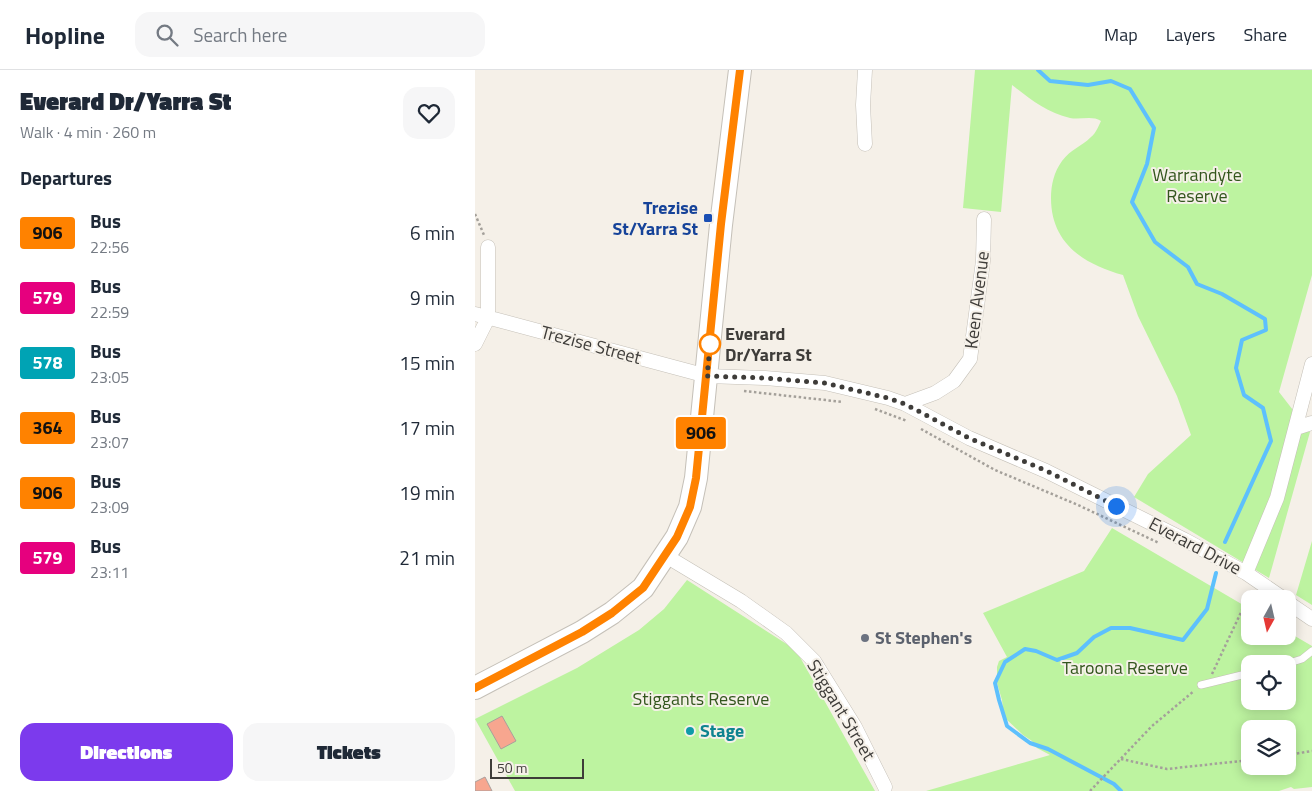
<!DOCTYPE html>
<meta charset="utf-8">
<style>
:root{--surface:#fff;--page:#f6f6f7;--text:#1f2937;--muted:#747a83;--line:#e0e1e3;--accent:#7c3aed}
body{margin:0;font-family:"Titillium Web",sans-serif;background:var(--page);color:var(--text);height:100vh;display:flex;flex-direction:column;font-size:19px;white-space:nowrap}
*{box-sizing:border-box;margin:0}
p{font-size:16px;color:var(--muted)}
.icon{flex:none;width:28px;height:28px;fill:none;stroke:currentColor;stroke-width:2;stroke-linecap:round;stroke-linejoin:round}
.map{position:relative;flex:1;overflow:hidden}
.sheet{display:flex;flex-direction:column;background:var(--surface);width:475px}
.sheet>*{flex:none}
.badge{padding:0 10px;border-radius:4px;font-size:18px;line-height:32px}
.needle{width:32px;rotate:188deg}
.tools{position:absolute;left:766px;top:520px;display:grid;gap:10px}
.tools a{display:grid;place-items:center;width:55px;height:55px;border-radius:10px;background:var(--surface);box-shadow:0 2px 12px #0003;font-size:25px}
.scale{position:absolute;left:15px;bottom:12px;width:94px;box-sizing:border-box;padding-left:5px;border:2px solid #3e3c39;border-top:0;font-size:14px;line-height:18px;white-space:nowrap;color:#3e3c39;-webkit-text-stroke:4px #f5f0e8;paint-order:stroke}
.you{position:absolute;width:25px;height:25px;margin:-12px;border:4px solid #fff;border-radius:50%;background:#1a73e8;box-shadow:0 0 0 8px #1a73e833}
.map>.badge{position:absolute;translate:-50% -50%;box-shadow:0 0 0 2px #fff}
h2{padding:0 20px;font-size:19px;line-height:45px}
.round{display:grid;place-items:center;flex:none;width:52px;height:52px;border-radius:15px;background:var(--page)}
.headline{display:flex;align-items:center;justify-content:space-between;height:85px;padding:0 20px}
h1{font-size:24px;font-weight:800;line-height:38px}
.primary-button{display:flex;gap:10px;margin-top:auto;padding:10px 20px}
.primary-button a{flex:1;height:58px;border-radius:15px;background:var(--accent);color:#fff;font-size:20px;font-weight:800;line-height:58px;text-align:center}
.primary-button a+a{background:var(--page);color:var(--text)}
ul{padding:0;list-style:none}
li{display:flex;align-items:center;gap:15px;height:65px;padding:0 20px}
li div{flex:1}
li b{display:block;font-size:19px}
li em{font-style:normal}
li .badge{min-width:55px;font-weight:700;text-align:center}
header{display:flex;align-items:center;gap:30px;box-sizing:border-box;height:70px;padding:0 25px;background:var(--surface);border-bottom:1px solid var(--line)}
header strong{font-size:24px}
nav{display:flex;gap:28px;margin-inline-start:auto;font-size:18px}
.search{width:350px;height:45px;background:var(--page);display:flex;align-items:center;gap:12px;box-sizing:border-box;padding:0 18px;border-radius:15px;color:var(--muted);font-size:19px}
main{display:flex;flex:1;min-height:0}
.map>svg:first-child{display:block}
.green{fill:#bdf3a0;fill-rule:evenodd}
.lines{fill:none;stroke-linecap:round;stroke-linejoin:round}
.stream{stroke:#5dc0fd;stroke-width:4}
.building{fill:#f7a68f;stroke:#a99f9c}
.lane-casing{stroke:#c5c0b8;stroke-width:8}
.street-casing{stroke:#c5c0b8;stroke-width:15}
.primary-casing{stroke:#c5c0b8;stroke-width:24}
.path{stroke:#a4a09a;stroke-width:2.5;stroke-dasharray:2.5 2.5;stroke-linecap:butt}
.lane{stroke:#fff;stroke-width:7}
.street{stroke:#fff;stroke-width:14}
.primary{stroke:#fff;stroke-width:22}
.line-casing{stroke:#fff;stroke-width:11}
.line{stroke:#ff8200;stroke-width:8}
.walk{stroke:#3e3c39;stroke-width:5;stroke-dasharray:0 9}
.transit-dot{fill:#1a4fb4;stroke:#f5f0e8;stroke-width:2}
.stop-dot{fill:#fff;stroke:#ff8200;stroke-width:2.5}
.worship-dot{fill:#6b7280;stroke:#f5f0e8;stroke-width:2}
.culture-dot{fill:#0f9aa8;stroke:#f5f0e8;stroke-width:2}
.labels{text-anchor:middle;stroke-width:4;stroke-linejoin:round;paint-order:stroke}
.park-label{font-size:18px;fill:#33561d;stroke:#f5f0e8}
.transit-label{font-size:18px;font-weight:bold;fill:#164399;stroke:#f5f0e8;text-anchor:end}
.street-label{font-size:18px;fill:#3e3c39;stroke:#f5f0e8}
.stop-label{font-size:18px;font-weight:bold;fill:#3e3c39;stroke:#f5f0e8;text-anchor:start}
.worship-label{font-size:18px;font-weight:bold;fill:#5b616d;stroke:#f5f0e8;text-anchor:start}
.culture-label{font-size:18px;font-weight:bold;fill:#0d838f;stroke:#f5f0e8;text-anchor:start}
</style>
<header>
<strong>Hopline</strong>
<div class="search"><svg class="icon" aria-label="search" viewBox="0 0 24 24"><circle cx="10" cy="10" r="6"/><path d="M15 15l6 6"/></svg>Search here</div>
<nav><a>Map</a><a>Layers</a><a>Share</a></nav>
</header>
<main>
<section class="sheet">
<div class="headline"><div><h1>Everard Dr/Yarra St</h1><p>Walk · 4 min · 260 m</p></div><a class="round"><svg class="icon" aria-label="heart" viewBox="0 0 24 24"><path d="M12 20l-8-8c-3-5 5-10 8-4 3-6 11-1 8 4z"/></svg></a></div>
<h2>Departures</h2>
<ul>
<li><span class="badge" style="background:#ff8200;color:#111">906</span><div><b>Bus</b><p>22:56</p></div><em>6 min</em></li>
<li><span class="badge" style="background:#e6007e;color:#fff">579</span><div><b>Bus</b><p>22:59</p></div><em>9 min</em></li>
<li><span class="badge" style="background:#00a3b4;color:#fff">578</span><div><b>Bus</b><p>23:05</p></div><em>15 min</em></li>
<li><span class="badge" style="background:#ff8200;color:#111">364</span><div><b>Bus</b><p>23:07</p></div><em>17 min</em></li>
<li><span class="badge" style="background:#ff8200;color:#111">906</span><div><b>Bus</b><p>23:09</p></div><em>19 min</em></li>
<li><span class="badge" style="background:#e6007e;color:#fff">579</span><div><b>Bus</b><p>23:11</p></div><em>21 min</em></li>
</ul>
<div class="primary-button"><a>Directions</a><a>Tickets</a></div>
</section>
<div class="map">
<svg width="837" height="721" viewBox="0 0 837 721">
<rect width="100%" height="100%" fill="#f5f0e8"/>
<path class="green" d="M 500,0 L 837,0 L 837,205 L 804,322 L 835,362 L 794,508 L 659,427 L 673,404 L 716,365 L 702,326 L 663,246 L 648,205 C 608,194 576,173 576,128 C 576,115 579,102 587,91 C 596,79 606,77 616,67 C 621,63 623,57 626,51 C 617,45 606,50 595,48 C 572,43 555,29 537,15 L 526,142 L 488,138 Z
M 637,458 L 775,539 L 775,566 L 812,566 L 813,562 L 837,576 L 837,717 L 819,719 L 816,717 L 804,721 L 451,721 L 575,685 L 562,678 L 557,671 L 548,665 L 529,647 L 527,630 L 522,613 L 522,597 L 524,591 L 532,587 L 508,543 L 609,501 ZM 775,594 L 812,594 L 812,631 L 775,631 ZM 775,659 L 812,659 L 812,696 L 775,696 Z
M 837,471 L 837,535 L 821,525 Z
M 212,510 L 321,580 L 400,721 L 40,721 L 0,649 L 102,598 L 164,560 L 189,539 Z"/>
<g class="lines">
<path class="stream" d="M 563,0 L 575,11 L 613,15 L 636,11 L 655,19 L 679,58 L 672,94 L 657,132 L 680,172 L 713,197 L 722,214 L 747,224 L 790,249 L 791,260 L 767,270 L 761,298 L 769,325 L 788,338 L 796,371 L 750,472
M 646,721 L 639,714 L 573,679 L 555,673 L 532,656 L 524,630 L 520,613 L 530,592 L 550,579 L 561,581 L 582,590 L 602,583 L 619,567 L 636,558 L 655,558 L 708,570 L 732,539 L 741,503"/>
</g>
<path class="building" d="M 27,646 L 41,671 L 26,679 L 12,654 Z
M 10,707 L 17,721 L 0,721 L 0,712 Z"/>
<g class="lines">
<defs>
<path id="lane" d="M 811,594 L 827,589 L 837,581
M 726,615 L 775,603"/>
<path id="street" d="M 390,0 L 388,35 L 390,74
M 0,244 L 232,306 L 290,308 L 350,313 L 413,328 L 430,334 L 494,368 L 571,401 L 710,470 L 771,503 L 809,529
M 0,274 L 13,248 L 13,177
M 430,334 L 460,323 L 479,311 L 495,289 L 508,191 L 509,149
M 821,358 L 837,353
M 191,486 L 266,531 L 311,563 L 339,591 L 380,657 L 410,717
M 771,503 L 802,428 L 837,294
M 812,532 L 837,549"/>
<path id="primary" d="M 0,618 L 107,562 L 137,543 L 168,518 L 202,467 L 215,437 L 221,408 L 246,155 L 265,0"/>
</defs>
<use href="#lane" class="lane-casing"/>
<use href="#street" class="street-casing"/>
<use href="#primary" class="primary-casing"/>
<path class="path" d="M 0,144 L 9,165
M 269,321 L 368,332
M 400,339 L 432,351
M 446,359 L 520,400 L 603,435 L 684,473
M 737,604 L 776,521
M 812,685 L 837,681
M 646,689 L 692,699 L 775,690
M 615,721 L 677,656 L 719,621"/>
<use href="#lane" class="lane"/>
<use href="#street" class="street"/>
<use href="#primary" class="primary"/>
</g>
<g class="lines">
<defs>
<path id="line" d="M 0,618 L 107,562 L 137,543 L 168,518 L 202,467 L 215,437 L 221,408 L 246,154 L 265,0"/>
</defs>
<use href="#line" class="line-casing"/>
<use href="#line" class="line"/>
<path class="walk" d="M 235,274 L 236,268 L 232,306 L 290,308 L 350,313 L 413,328 L 430,334 L 494,368 L 572,401 L 641,436"/>
</g>
<rect class="transit-dot" x="228" y="143" width="10" height="10" rx="2.5"/>
<circle class="stop-dot" cx="235" cy="274" r="10"/>
<circle class="worship-dot" cx="390" cy="568" r="5"/>
<circle class="culture-dot" cx="215" cy="661" r="5"/>
<g class="labels">
<g class="park-label">
<text x="722" y="111">Warrandyte<tspan x="722" dy="21">Reserve</tspan></text>
<text x="650" y="604">Taroona Reserve</text>
<text x="226" y="635">Stiggants Reserve</text>
</g>
<g class="transit-label">
<text x="223" y="144">Trezise<tspan x="223" dy="21">St/Yarra St</tspan></text>
</g>
<g class="street-label">
<text transform="translate(502 230) rotate(-83)" y="6">Keen Avenue</text>
<text transform="translate(116 275) rotate(15)" y="6">Trezise Street</text>
<text transform="translate(720 476) rotate(28)" y="6">Everard Drive</text>
<text transform="translate(366 640) rotate(59)" y="6">Stiggant Street</text>
</g>
<g class="stop-label">
<text x="250" y="270">Everard<tspan x="250" dy="21">Dr/Yarra St</tspan></text>
</g>
<g class="worship-label">
<text x="400" y="574">St Stephen's</text>
</g>
<g class="culture-label">
<text x="225" y="667">Stage</text>
</g>
</g>
</svg>
<div class="tools">
<a><svg class="needle" viewBox="-14 -14 28 28"><path d="M0-13l5 13h-10z" fill="#e53935"/><path d="M0 13l5-13h-10z" fill="#747a83"/></svg></a>
<a><svg class="icon" aria-label="locate" viewBox="0 0 24 24"><circle cx="12" cy="12" r="6"/><path d="M12 2v4M12 18v4M2 12h4M18 12h4"/></svg></a>
<a><svg class="icon" aria-label="layers" viewBox="0 0 24 24"><path d="M12 4l9 5-9 5-9-5zM3 14l9 5 9-5"/></svg></a>
</div>
<div class="scale">50 m</div>
<div class="you" style="left:641px;top:436px"></div>
<b class="badge" style="left:226px;top:363px;background:#ff8200;color:#111">906</b>
</div>
</main>
